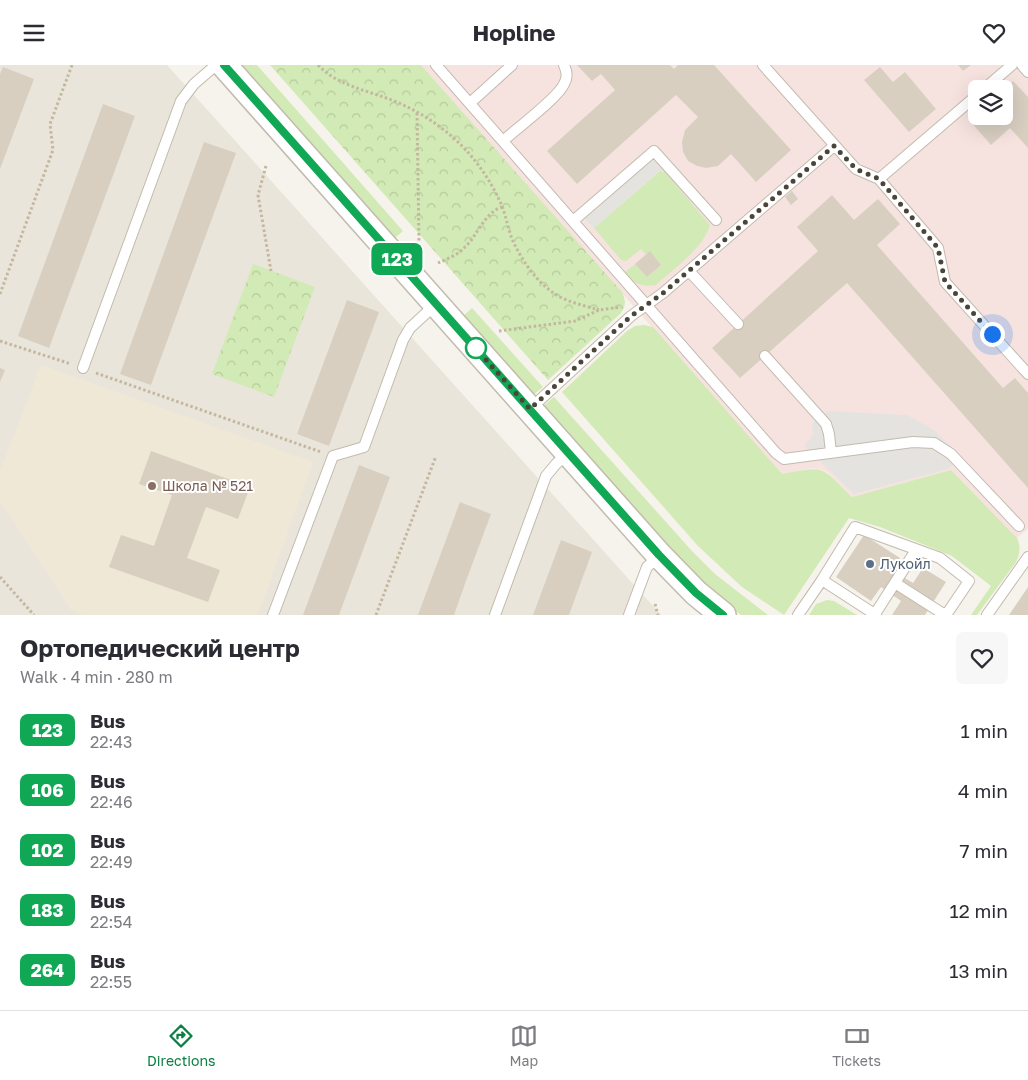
<!DOCTYPE html>
<meta charset="utf-8">
<style>
:root{--surface:#fff;--page:#f7f7f7;--text:#2b2b33;--muted:#7c7c81;--line:#e1e1e2;--accent:#0b8043}
body{margin:0;font-family:"Golos Text",sans-serif;background:var(--page);color:var(--text);height:100vh;display:flex;flex-direction:column;font-size:19px;white-space:nowrap}
*{box-sizing:border-box;margin:0}
p{font-size:16px;color:var(--muted)}
.icon{flex:none;width:28px;height:28px;fill:none;stroke:currentColor;stroke-width:2;stroke-linecap:round;stroke-linejoin:round}
.map{position:relative;height:550px;overflow:hidden}
.drawer{display:flex;flex-direction:column;background:var(--surface);flex:1}
.drawer>*{flex:none}
.badge{padding:0 10px;border-radius:8px;font-size:18px;line-height:32px}
.buttons{position:absolute;left:968px;top:15px;display:grid;gap:10px}
.buttons a{display:grid;place-items:center;width:45px;height:45px;border-radius:8px;background:var(--surface);box-shadow:0 5px 20px #0002;font-size:25px}
.you{position:absolute;width:25px;height:25px;margin:-12px;border:4px solid #fff;border-radius:50%;background:#1a73e8;box-shadow:0 0 0 8px #1a73e833}
.map>.badge{position:absolute;translate:-50% -50%;box-shadow:0 0 0 2px #fff}
.round{display:grid;place-items:center;flex:none;width:52px;height:52px;border-radius:8px;background:var(--page)}
.head{display:flex;align-items:center;justify-content:space-between;height:85px;padding:0 20px}
h1{font-size:24px;font-weight:700;line-height:38px}
ul{padding:0;list-style:none}
li{display:flex;align-items:center;gap:15px;height:60px;padding:0 20px}
li div{flex:1}
li b{display:block;font-size:19px}
li em{font-style:normal}
li .badge{min-width:55px;font-weight:700;text-align:center}
header{display:flex;justify-content:space-between;align-items:center;height:65px;padding:0 20px;background:var(--surface);font-size:22px;font-weight:700}
.tabs{display:flex;justify-content:space-around;align-items:center;height:70px;border-top:1px solid var(--line);background:var(--surface);font-size:14px;color:var(--muted)}
.tabs a{display:grid;justify-items:center;gap:2px}
.tabs .selected{color:var(--accent)}
.map>svg:first-child{display:block}
.residential{fill:#eae5da}
.education{fill:#efe8d6}
.medical{fill:#f6e3e0;fill-rule:evenodd}
.grass{fill:#d2eab5}
.park{fill:url(#park-crowns)}
.parking{fill:#e5e3e0}
.building{fill:#d8cfc1}
.lines{fill:none;stroke-linecap:round;stroke-linejoin:round}
.service-casing{stroke:#c2bbae;stroke-width:12}
.tertiary-casing{stroke:#c2bbae;stroke-width:28}
.path{stroke:#c4b79f;stroke-width:3;stroke-dasharray:2.5 2.5;stroke-linecap:butt}
.service{stroke:#fff;stroke-width:10}
.tertiary{stroke:#fff;stroke-width:25}
.line-casing{stroke:#fff;stroke-width:11}
.line{stroke:#10a855;stroke-width:8}
.walk{stroke:#4b4439;stroke-width:5;stroke-dasharray:0 9}
.stop-dot{fill:#fff;stroke:#10a855;stroke-width:2.5}
.education-dot{fill:#8d6e63;stroke:#fff;stroke-width:2}
.service-dot{fill:#5c6f8a;stroke:#fff;stroke-width:2}
.labels{text-anchor:middle;stroke-width:4;stroke-linejoin:round;paint-order:stroke}
.education-label{font-size:14px;fill:#785e54;stroke:#fff;text-anchor:start}
.service-label{font-size:14px;fill:#4e5e75;stroke:#fff;text-anchor:start}
</style>
<header><svg class="icon" aria-label="menu" viewBox="0 0 24 24"><path d="M4 6h16M4 12h16M4 18h16"/></svg>Hopline<svg class="icon" aria-label="heart" viewBox="0 0 24 24"><path d="M12 20l-8-8c-3-5 5-10 8-4 3-6 11-1 8 4z"/></svg></header>
<div class="map">
<svg width="1028" height="550" viewBox="0 0 1028 550">
<defs>
<pattern id="park-crowns" width="20" height="18" patternUnits="userSpaceOnUse" patternTransform="scale(1.25)"><rect width="20" height="18" fill="#d2eab5"/><path d="M2 6a3 3 0 1 1 6 0M12 15a3 3 0 1 1 6 0" fill="none" stroke="#b6ca9c"/></pattern>
</defs>
<rect width="100%" height="100%" fill="#f6f3ec"/>
<path class="residential" d="M 0,0 L 167,0 L 661,550 L 0,550 Z"/>
<path class="education" d="M 41,300 L 313,397 L 258,550 L 84,550 L 71,545 L 0,436 L 0,407 Z"/>
<path class="medical" d="M 421,0 L 1028,0 L 1028,464 L 1017,473 L 951,405 L 852,432 L 827,407 L 819,404 L 812,403 L 782,410 ZM 976,24 L 1004,24 L 1004,51 L 976,51 Z"/>
<path class="grass" d="M 236,0 L 257,0 L 403,166 L 394,174 Z
M 660,106 L 665,107 L 710,160 C 704,183 673,204 656,220 C 642,222 634,219 624,208 L 635,199 L 647,212 L 661,200 L 650,187 L 646,190 L 641,184 L 626,196 L 621,195 L 594,163 Z
M 472,243 L 543,322 L 532,331 L 462,252 Z
M 644,260 L 653,262 L 782,409 C 827,401 819,400 852,432 L 951,405 L 1017,473 C 1021,482 1020,488 1016,497 L 977,550 L 971,550 L 991,521 L 952,491 L 880,462 L 849,453 L 784,550 L 742,522 L 698,481 L 562,327 L 627,266 L 635,261 Z
M 554,332 L 692,486 L 715,509 L 768,550 L 741,550 L 727,540 L 681,497 L 542,342 Z
M 827,535 L 834,536 L 857,550 L 809,550 L 816,539 Z"/>
<path class="park" d="M 270,0 L 421,0 L 622,227 C 626,236 626,240 621,248 L 548,315 Z
M 253,199 L 315,222 L 274,332 L 212,309 Z"/>
<path class="parking" d="M 653,94 L 665,107 L 660,106 L 657,108 L 594,163 L 585,154 Z
M 827,346 L 907,350 L 934,365 L 961,392 L 948,404 L 854,429 L 804,381 L 813,370 L 812,359 Z"/>
<path class="building" d="M 577,0 L 670,0 L 674,4 L 678,0 L 714,0 L 791,85 L 756,117 L 731,89 L 718,101 L 706,103 L 697,101 L 688,96 L 683,87 L 682,77 L 685,65 L 698,52 L 676,30 L 577,119 L 547,86 L 615,25 L 601,9 L 592,16 Z
M 958,0 L 971,0 L 963,6 Z
M 3,2 L 34,14 L 0,104 L 0,9 Z
M 880,2 L 893,17 L 905,7 L 936,44 L 909,67 L 864,15 Z
M 1013,16 L 1028,32 L 1028,83 L 1010,63 L 991,80 L 969,55 L 976,48 L 976,51 L 1004,51 L 1004,24 Z
M 103,39 L 135,51 L 49,283 L 18,271 Z
M 204,77 L 236,88 L 151,320 L 120,309 Z
M 792,126 L 798,134 L 791,140 L 785,132 Z
M 832,130 L 854,155 L 878,134 L 900,159 L 877,180 L 1003,323 L 1015,313 L 1028,328 L 1028,423 L 847,218 L 740,313 L 712,283 L 818,186 L 797,162 Z
M 650,186 L 661,200 L 647,212 L 635,199 Z
M 347,235 L 379,247 L 329,381 L 297,369 Z
M 0,303 L 5,305 L 0,317 Z
M 151,386 L 250,422 L 238,454 L 206,442 L 187,493 L 220,505 L 208,537 L 109,502 L 121,470 L 154,481 L 172,430 L 139,419 Z
M 359,400 L 390,412 L 339,550 L 303,550 Z
M 460,437 L 491,449 L 466,516 L 454,550 L 418,550 Z
M 864,470 L 900,493 L 892,505 L 913,518 L 923,503 L 946,517 L 925,550 L 892,550 L 901,536 L 881,522 L 871,536 L 836,512 Z
M 561,475 L 592,487 L 569,550 L 533,550 Z
M 1028,522 L 1028,550 L 1009,550 Z"/>
<g class="lines">
<defs>
<path id="service" d="M 436,0 L 776,388 L 784,394 L 913,377 L 934,378 L 951,389 L 1019,461
M 763,0 L 856,104 L 879,114
M 1022,0 L 1028,7
M 984,24 L 1012,0
M 976,31 L 879,114 L 938,183 L 945,217 L 1028,309
M 470,38 L 512,0
M 503,76 C 516,64 558,33 564,19 C 568,12 567,7 564,0
M 573,156 L 654,86 L 716,155
M 689,206 L 738,259
M 765,291 L 826,359 L 829,369 L 831,388
M 83,303 L 181,36 L 194,19 L 216,0
M 530,344 L 631,251 L 663,228 L 834,81
M 822,515 L 855,462 L 940,493 L 969,516 L 946,550
M 895,518 L 945,550
M 875,549 L 916,485
M 273,550 L 333,391 L 364,382 L 403,275 L 410,263 L 436,239
M 495,550 L 546,411 L 556,399 L 568,388
M 629,550 L 647,502 L 659,491
M 798,550 L 822,515 L 876,550
M 987,550 L 1028,492"/>
<path id="tertiary" d="M 224,0 L 659,490 L 696,528 L 723,550"/>
</defs>
<use href="#service" class="service-casing"/>
<use href="#tertiary" class="tertiary-casing"/>
<path class="path" d="M 318,0 C 337,20 365,25 389,34 C 418,45 444,62 465,84 C 480,100 493,120 502,141 C 506,152 508,163 512,174 C 522,196 538,220 560,232 C 572,238 586,241 599,245
M 417,48 L 419,178
M 266,101 L 258,130 L 271,206
M 438,198 C 447,194 458,190 465,182 C 477,171 485,147 502,142
M 0,229 L 53,85 L 50,59 L 72,0
M 499,266 L 575,256 L 599,245 L 621,242
M 0,276 L 71,299
M 96,308 L 321,387
M 0,512 L 34,550
M 655,539 L 658,550
M 376,550 L 436,391"/>
<use href="#service" class="service"/>
<use href="#tertiary" class="tertiary"/>
</g>
<g class="lines">
<defs>
<path id="line" d="M 224,0 L 659,490 L 696,528 L 723,550"/>
</defs>
<use href="#line" class="line-casing"/>
<use href="#line" class="line"/>
<path class="walk" d="M 476,283 L 472,279 L 530,344 L 631,251 L 663,228 L 834,81 L 856,104 L 879,114 L 938,183 L 945,217 L 992,269"/>
</g>
<circle class="stop-dot" cx="476" cy="283" r="10"/>
<circle class="education-dot" cx="152" cy="421" r="5"/>
<circle class="service-dot" cx="870" cy="499" r="5"/>
<g class="labels">
<g class="education-label">
<text x="162" y="426">Школа № 521</text>
</g>
<g class="service-label">
<text x="880" y="504">Лукойл</text>
</g>
</g>
</svg>
<div class="buttons">
<a><svg class="icon" aria-label="layers" viewBox="0 0 24 24"><path d="M12 4l9 5-9 5-9-5zM3 14l9 5 9-5"/></svg></a>
</div>
<div class="you" style="left:992px;top:269px"></div>
<b class="badge" style="left:397px;top:194px;background:#10a855;color:#fff">123</b>
</div>
<section class="drawer">
<div class="head"><div><h1>Ортопедический центр</h1><p>Walk · 4 min · 280 m</p></div><a class="round"><svg class="icon" aria-label="heart" viewBox="0 0 24 24"><path d="M12 20l-8-8c-3-5 5-10 8-4 3-6 11-1 8 4z"/></svg></a></div>
<ul>
<li><span class="badge" style="background:#10a855;color:#fff">123</span><div><b>Bus</b><p>22:43</p></div><em>1 min</em></li>
<li><span class="badge" style="background:#10a855;color:#fff">106</span><div><b>Bus</b><p>22:46</p></div><em>4 min</em></li>
<li><span class="badge" style="background:#10a855;color:#fff">102</span><div><b>Bus</b><p>22:49</p></div><em>7 min</em></li>
<li><span class="badge" style="background:#10a855;color:#fff">183</span><div><b>Bus</b><p>22:54</p></div><em>12 min</em></li>
<li><span class="badge" style="background:#10a855;color:#fff">264</span><div><b>Bus</b><p>22:55</p></div><em>13 min</em></li>
</ul>
</section>
<nav class="tabs">
<a class="selected"><svg class="icon" aria-label="directions" viewBox="0 0 24 24"><path d="M12 3l9 9-9 9-9-9zM9 14v-3h6M13 9l2 2-2 2"/></svg>Directions</a>
<a><svg class="icon" aria-label="map" viewBox="0 0 24 24"><path d="M3 6l6-2 6 2 6-2v14l-6 2-6-2-6 2zM9 4v14M15 6v14"/></svg>Map</a>
<a><svg class="icon" aria-label="tickets" viewBox="0 0 24 24"><path d="M3 7h18v10H3zM15 7v10"/></svg>Tickets</a>
</nav>
